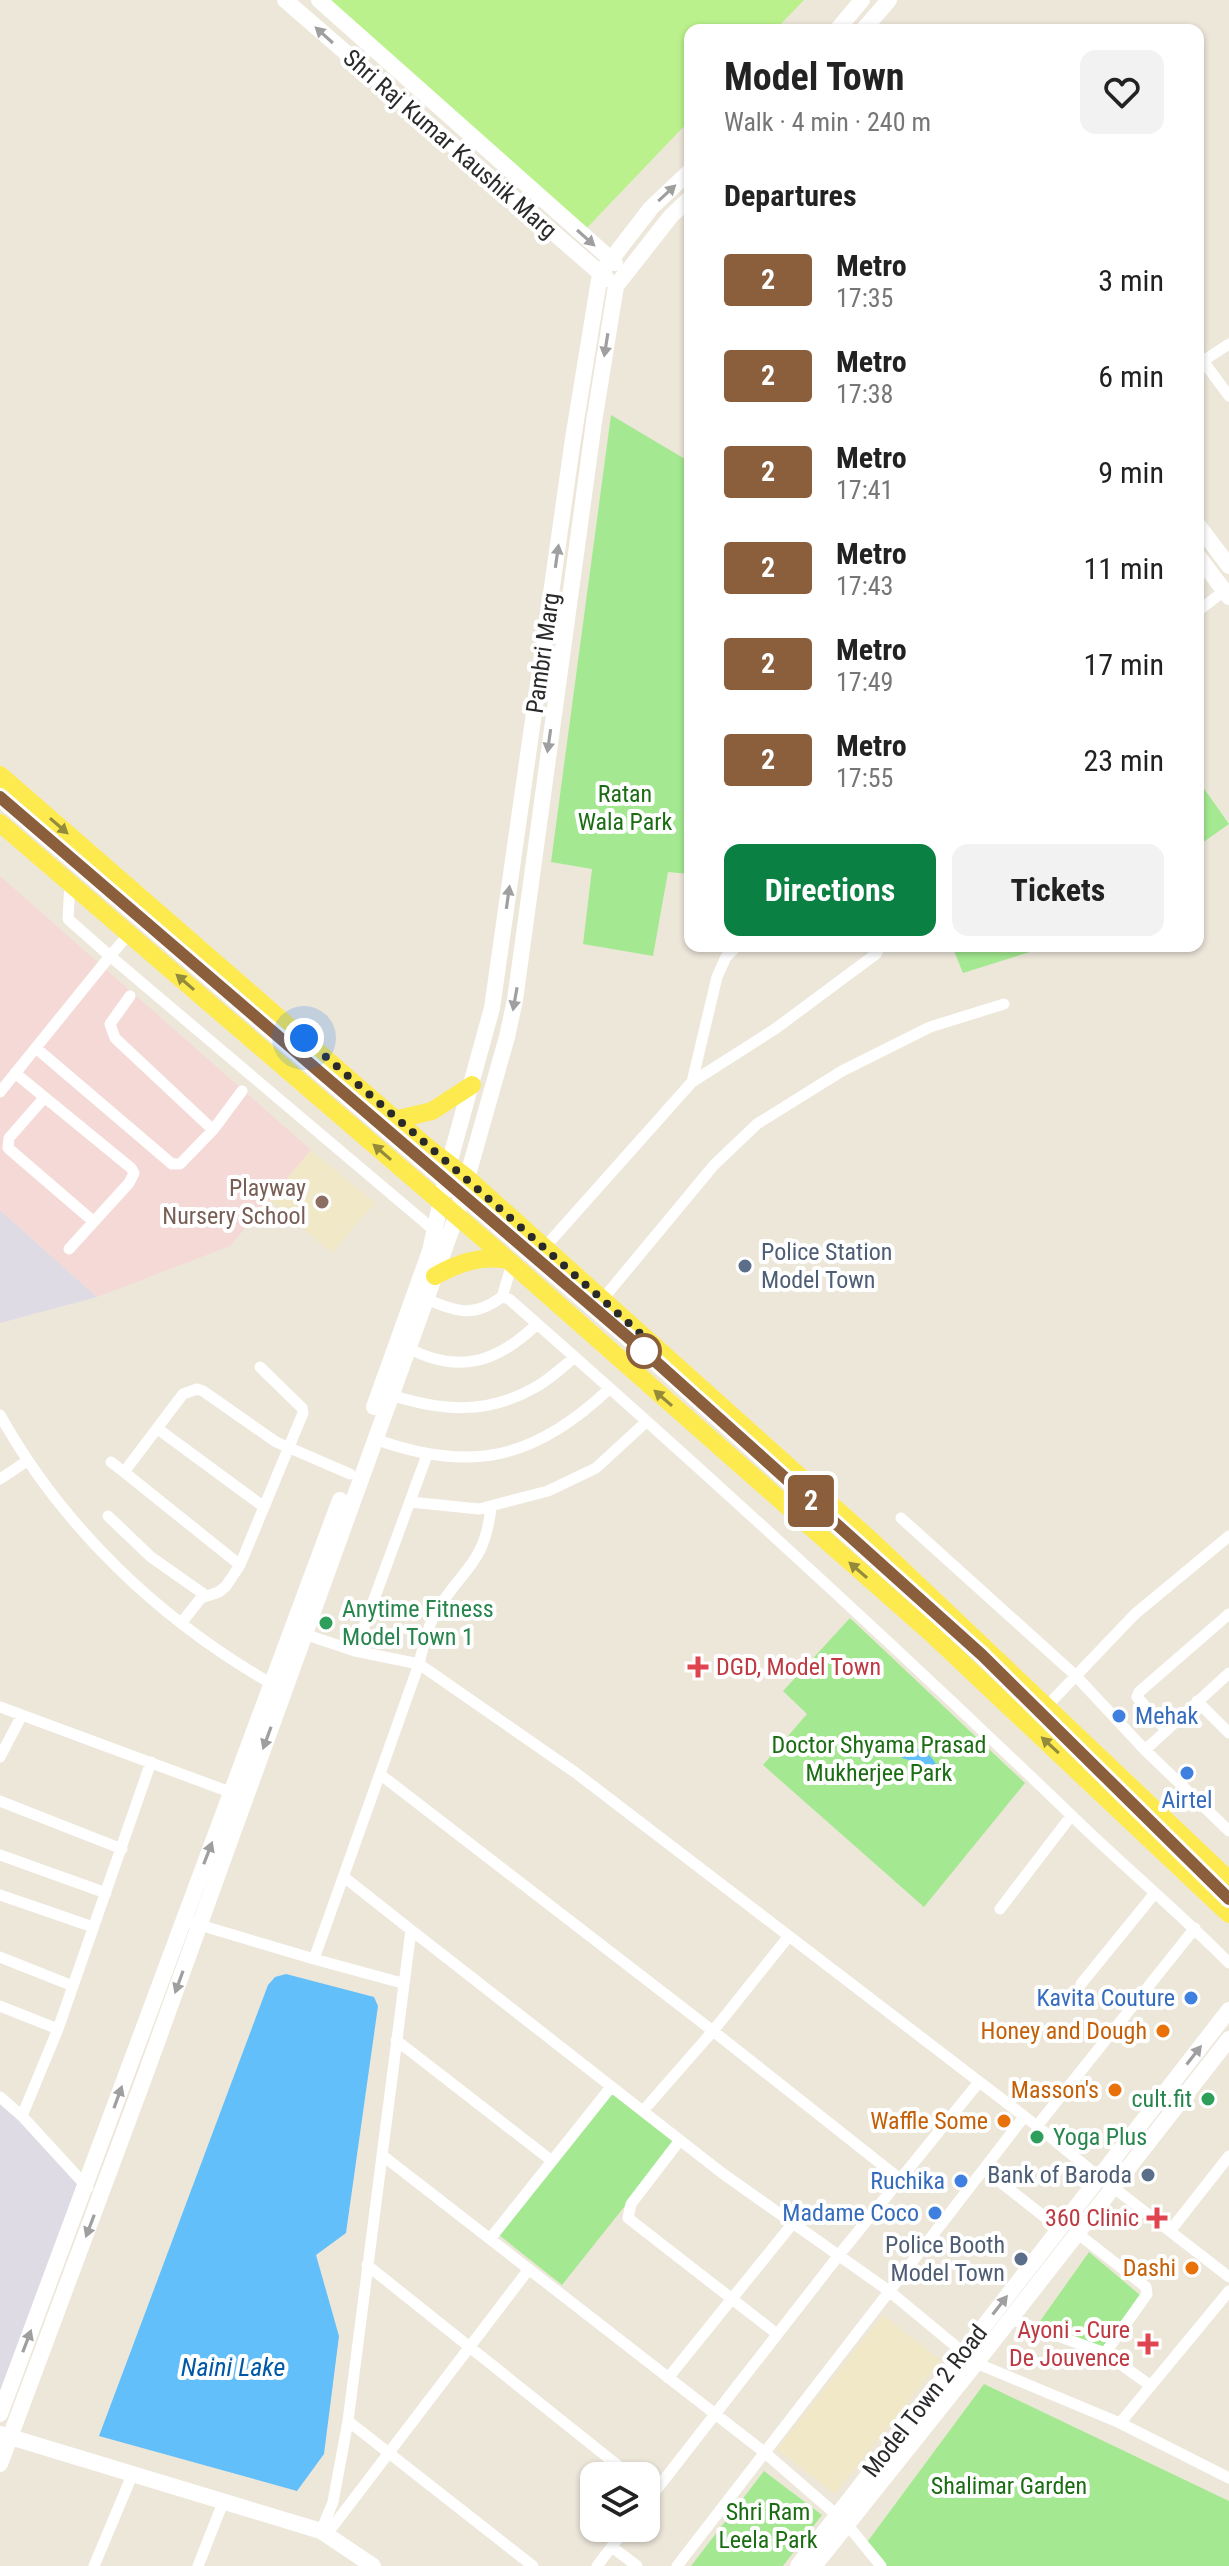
<!DOCTYPE html>
<meta charset="utf-8">
<style>
:root{--surface:#fff;--page:#f2f2f2;--text:#222;--muted:#767676;--accent:#0b8043}
body{margin:0;font-family:"Roboto Condensed",sans-serif;background:var(--page);color:var(--text);height:100vh;display:flex;flex-direction:column;font-size:30px;white-space:nowrap}
*{box-sizing:border-box;margin:0}
p{font-size:26px;color:var(--muted)}
.icon{flex:none;width:44px;height:44px;fill:none;stroke:currentColor;stroke-width:2;stroke-linecap:round;stroke-linejoin:round}
.map{position:relative;flex:1;overflow:hidden}
.details{position:absolute;left:684px;top:24px;width:520px;height:928px;display:flex;flex-direction:column;background:var(--surface);border-radius:16px;box-shadow:0 2px 6px #0004}
.details>*{flex:none}
.badge{padding:0 16px;border-radius:6px;font-size:28px;line-height:52px}
.buttons{position:absolute;left:580px;top:2462px;display:grid;gap:16px}
.buttons a{display:grid;place-items:center;width:80px;height:80px;border-radius:16px;background:var(--surface);box-shadow:0 2px 6px #0004;font-size:40px}
.you{position:absolute;width:40px;height:40px;margin:-20px;border:6px solid #fff;border-radius:50%;background:#1a73e8;box-shadow:0 0 0 12px #1a73e833}
.map>.badge{position:absolute;translate:-50% -50%;box-shadow:0 0 0 4px #fff}
h2{padding:0 40px;font-size:30px;line-height:72px}
.round{display:grid;place-items:center;flex:none;width:84px;height:84px;border-radius:16px;background:var(--page)}
.overview{display:flex;align-items:center;justify-content:space-between;height:136px;padding:0 40px}
h1{font-size:38px;font-weight:700;line-height:60px}
.action{display:flex;gap:16px;margin-top:auto;padding:16px 40px}
.action a{flex:1;height:92px;border-radius:16px;background:var(--accent);color:#fff;font-size:32px;font-weight:700;line-height:92px;text-align:center}
.action a+a{background:var(--page);color:var(--text)}
ul{padding:0;list-style:none}
li{display:flex;align-items:center;gap:24px;height:96px;padding:0 40px}
li div{flex:1}
li b{display:block;font-size:30px}
li em{font-style:normal}
li .badge{min-width:88px;font-weight:700;text-align:center}
.map>svg:first-child{display:block}
.industrial{fill:#dfdbe5}
.education{fill:#f1e8c8}
.medical{fill:#f5d9d6}
.green{fill:#a4e991}
.pitch{fill:#baf18c}
.water{fill:#63bff9}
.lines{fill:none;stroke-linecap:round;stroke-linejoin:round}
.street{stroke:#fff;stroke-width:11}
.secondary{stroke:#fff;stroke-width:16}
.primary{stroke:#fdea4f;stroke-width:18}
.rail-casing{stroke:#9c9db6;stroke-width:7}
.rail{stroke:#fff;stroke-width:4;stroke-dasharray:12;stroke-linecap:butt}
.oneway{fill:#9f9f9f}
.oneway2{fill:#948a3c}
.line-casing{stroke:#fff;stroke-width:18}
.line{stroke:#8b5e3c;stroke-width:12}
.walk{stroke:#2a2a2a;stroke-width:8;stroke-dasharray:0 14.4}
.education-dot{fill:#8d6e63;stroke:#fff;stroke-width:3}
.service-dot{fill:#5c6f8a;stroke:#fff;stroke-width:3}
.stop-dot{fill:#fff;stroke:#8b5e3c;stroke-width:4}
.leisure-dot{fill:#2e9e5b;stroke:#fff;stroke-width:3}
.health-dot{fill:#e0444e;stroke:#fff;stroke-width:3}
.shop-dot{fill:#3f7fe0;stroke:#fff;stroke-width:3}
.food-dot{fill:#e8710a;stroke:#fff;stroke-width:3}
.labels{text-anchor:middle;stroke-width:8;stroke-linejoin:round;paint-order:stroke}
.street-label{font-size:24px;fill:#2a2a2a;stroke:#fff}
.park-label{font-size:24px;fill:#1b6d13;stroke:#fff}
.education-label{font-size:24px;fill:#785e54;stroke:#fff;text-anchor:end}
.service-label{font-size:24px;fill:#4e5e75;stroke:#fff;text-anchor:end}
.leisure-label{font-size:24px;fill:#27864d;stroke:#fff;text-anchor:start}
.health-label{font-size:24px;fill:#be3a42;stroke:#fff;text-anchor:end}
.shop-label{font-size:24px;fill:#366cbe;stroke:#fff;text-anchor:end}
.food-label{font-size:24px;fill:#c56008;stroke:#fff;text-anchor:end}
.water-label{font-size:26px;font-style:italic;fill:#0159a6;stroke:#fff}
</style>
<div class="map">
<svg width="1229" height="2566" viewBox="0 0 1229 2566">
<rect width="100%" height="100%" fill="#ede7da"/>
<path class="industrial" d="M 0,1210 L 97,1297 L 0,1323 Z
M 0,2100 L 81,2174 L 0,2398 Z"/>
<path class="education" d="M 311,1150 L 375,1203 L 332,1253 L 269,1200 Z
M 883,2315 L 941,2360 L 835,2494 L 777,2449 Z"/>
<path class="medical" d="M 0,876 L 311,1150 L 230,1246 L 97,1297 L 0,1210 Z"/>
<path class="green" d="M 611,415 L 690,462 L 690,874 L 668,872 L 653,956 L 583,944 L 592,869 L 551,862 Z
M 1198,780 L 1229,824 L 1198,846 Z
M 952,946 L 1049,946 L 963,973 Z
M 850,1618 L 1025,1783 L 924,1907 L 763,1765 L 807,1714 L 783,1691 Z
M 612,2093 L 675,2143 L 562,2285 L 499,2235 Z
M 1089,2252 L 1140,2295 L 1102,2348 L 1038,2324 Z
M 984,2384 L 1229,2501 L 1229,2566 L 884,2566 L 865,2545 Z
M 764,2471 L 822,2515 L 783,2566 L 691,2566 Z"/>
<path class="pitch" d="M 320,0 L 804,0 L 775,30 L 690,30 L 690,120 L 582,233 Z"/>
<path class="water" d="M 901,1745 C 921,1747 937,1755 940,1777 L 928,1777 L 920,1763 L 902,1758 Z
M 286,1974 L 374,1997 L 378,2006 L 346,2233 L 316,2255 L 339,2336 L 324,2454 L 297,2491 L 99,2436 L 268,1985 L 275,1977 Z"/>
<g class="lines">
<path class="street" d="M 1229,344 L 1203,361 L 1229,396
M 1198,611 L 1224,591
M 129,934 L 110,956 L 435,1231
M 130,996 L 110,1024 L 115,1038 L 213,1130
M 36,1048 L 172,1164 L 180,1164 L 213,1130 L 242,1091
M 15,1073 L 131,1168 L 134,1173 L 129,1183 L 69,1249
M 692,1082 L 775,1029 L 876,954 L 880,946
M 0,1092 L 110,956 L 68,919 L 70,883
M 44,1098 L 9,1138 L 8,1148 L 94,1222
M 545,1247 L 692,1082 L 717,977 L 726,957 L 737,946
M 502,1297 L 512,1264
M 426,1299 C 458,1312 473,1318 502,1297 L 509,1299 C 699,1466 887,1638 1070,1814 C 1122,1865 1178,1911 1229,1963
M 602,1300 L 714,1165 L 757,1124 L 842,1071 L 930,1027 L 1004,1004
M 408,1348 C 459,1375 498,1362 537,1324
M 260,1367 L 302,1408 L 303,1413 L 240,1565 L 124,1472 L 183,1394 L 197,1389 L 203,1391 L 276,1442 L 350,1474
M 391,1395 C 441,1411 486,1415 534,1388 C 548,1381 561,1368 574,1358
M 0,1415 C 63,1528 160,1620 272,1684
M 158,1429 L 264,1507
M 375,1439 C 471,1474 535,1459 609,1389
M 111,1462 L 124,1472
M 0,1479 L 27,1461
M 410,1502 L 479,1509 L 548,1491 L 596,1468 L 646,1422
M 108,1516 L 151,1557 L 205,1595
M 901,1518 L 1075,1675 L 1145,1750 L 1229,1831
M 182,1622 L 201,1598 L 219,1592 L 226,1586 L 240,1565
M 304,1634 L 355,1651 L 419,1664 L 576,1773 L 1037,2126 L 1100,2178
M 355,1651 L 427,1455
M 1197,1701 L 1229,1733
M 1047,1706 L 1135,1614 L 1229,1536
M 0,1707 L 238,1795
M 1166,1730 L 1137,1697 L 1139,1692 L 1229,1614
M 1145,1750 L 1229,1673
M 0,1757 L 22,1715
M 381,1775 L 713,2031 L 789,1936
M 0,1801 L 122,1849
M 0,1855 L 106,1893
M 0,1895 L 93,1927
M 1000,1909 L 1071,1816
M 183,1920 L 314,1959
M 411,1930 L 722,2173 L 889,2291 L 976,2363 L 1120,2423 L 1229,2478
M 0,1957 L 73,1986
M 402,1983 L 314,1959 L 419,1664 C 423,1648 426,1631 434,1616 C 459,1570 485,1567 491,1507
M 1081,1984 L 1155,1893
M 0,2006 L 58,2029
M 396,2040 L 552,2161
M 0,2097 L 22,2116 L 88,2188
M 643,2111 L 713,2031 L 900,2179
M 22,2116 L 58,2029 L 151,1762
M 1037,2126 L 1195,1928
M 680,2140 L 631,2204 L 628,2218 L 777,2334
M 382,2155 L 764,2452 L 846,2523 L 881,2566
M 985,2170 L 1060,2229
M 1114,2188 L 1229,2277
M 1170,2231 L 1229,2156
M 1077,2233 L 1146,2287 L 1147,2294 L 1105,2353
M 490,2239 L 611,2087
M 367,2265 L 631,2476
M 1011,2319 L 1105,2353 L 1151,2386
M 668,2378 L 793,2223
M 348,2421 L 533,2566
M 1120,2423 L 1229,2291
M 646,2503 L 839,2255 L 979,2082
M 321,2531 L 333,2502 L 348,2421 L 411,1930 L 344,1877
M 327,2534 L 529,2269
M 612,2547 L 637,2566
M 94,2566 L 133,2473
M 198,2566 L 224,2500
M 597,2566 L 626,2528
M 677,2566 L 1024,2117"/>
<path class="secondary" d="M 285,0 L 607,279
M 319,0 L 615,263
M 837,30 L 862,0
M 863,30 L 889,0
M 1198,525 L 1229,566
M 1198,556 L 1229,597
M 374,1407 L 430,1251 L 449,1164 L 492,1008 L 573,439 L 600,274 L 651,208 L 690,171
M 0,2414 L 340,1500
M 0,2434 L 321,2531 L 373,2566
M 0,2464 L 143,2081 L 456,1217 L 507,1037 L 515,1000 L 594,422 L 616,286 L 671,216 L 690,198
M 798,2566 L 1229,2010
M 814,2566 L 976,2363 L 1229,2039"/>
<path class="primary" d="M 0,775 L 426,1146 L 466,1177 L 874,1543 L 1229,1880
M 0,823 L 508,1260 L 931,1633 L 1229,1914
M 398,1119 L 432,1111 L 472,1085
M 435,1276 C 458,1263 481,1255 508,1260"/>
<defs>
<path id="rail" d="M 0,797 L 644,1351 L 982,1655 L 1229,1899"/>
</defs>
<use href="#rail" class="rail-casing"/>
<use href="#rail" class="rail"/>
</g>
<defs><path id="oneway-solid" d="M-6-.8H1V-3.2L6.5 0L1 3.2V.8H-6Z" transform="scale(2)"/></defs>
<g class="oneway">
<use href="#oneway-solid" transform="translate(324 35) rotate(-138)"/>
<use href="#oneway-solid" transform="translate(667 193) rotate(-43)"/>
<use href="#oneway-solid" transform="translate(586 238) rotate(42)"/>
<use href="#oneway-solid" transform="translate(606 345) rotate(99)"/>
<use href="#oneway-solid" transform="translate(557 556) rotate(-82)"/>
<use href="#oneway-solid" transform="translate(549 741) rotate(98)"/>
<use href="#oneway-solid" transform="translate(508 897) rotate(-82)"/>
<use href="#oneway-solid" transform="translate(515 999) rotate(100)"/>
<use href="#oneway-solid" transform="translate(267 1738) rotate(110)"/>
<use href="#oneway-solid" transform="translate(208 1853) rotate(-69)"/>
<use href="#oneway-solid" transform="translate(179 1982) rotate(110)"/>
<use href="#oneway-solid" transform="translate(1194 2055) rotate(-52)"/>
<use href="#oneway-solid" transform="translate(118 2097) rotate(-70)"/>
<use href="#oneway-solid" transform="translate(90 2226) rotate(111)"/>
<use href="#oneway-solid" transform="translate(1000 2305) rotate(-52)"/>
<use href="#oneway-solid" transform="translate(27 2341) rotate(-69)"/>
</g>
<g class="oneway2">
<use href="#oneway-solid" transform="translate(59 826) rotate(41)"/>
<use href="#oneway-solid" transform="translate(185 982) rotate(-139)"/>
<use href="#oneway-solid" transform="translate(382 1152) rotate(-139)"/>
<use href="#oneway-solid" transform="translate(663 1398) rotate(-139)"/>
<use href="#oneway-solid" transform="translate(858 1570) rotate(-139)"/>
<use href="#oneway-solid" transform="translate(1050 1745) rotate(-137)"/>
</g>
<g class="lines">
<defs>
<path id="line" d="M 0,797 L 644,1351 L 982,1655 L 1229,1899"/>
</defs>
<use href="#line" class="line-casing"/>
<use href="#line" class="line"/>
<path class="walk" d="M 304,1038 C 418,1136 530,1235 642,1335 L 644,1351"/>
</g>
<circle class="education-dot" cx="322" cy="1202" r="8"/>
<g class="service-dot">
<circle cx="745" cy="1266" r="8"/>
<circle cx="1148" cy="2175" r="8"/>
<circle cx="1021" cy="2259" r="8"/>
</g>
<circle class="stop-dot" cx="644" cy="1351" r="16"/>
<g class="leisure-dot">
<circle cx="326" cy="1623" r="8"/>
<circle cx="1208" cy="2099" r="8"/>
<circle cx="1037" cy="2137" r="8"/>
</g>
<g class="health-dot">
<path d="M694 1655h8v8h8v8h-8v8h-8v-8h-8v-8h8z"/>
<path d="M1153 2206h8v8h8v8h-8v8h-8v-8h-8v-8h8z"/>
<path d="M1144 2332h8v8h8v8h-8v8h-8v-8h-8v-8h8z"/>
</g>
<g class="shop-dot">
<circle cx="1119" cy="1716" r="8"/>
<circle cx="1187" cy="1773" r="8"/>
<circle cx="1191" cy="1998" r="8"/>
<circle cx="961" cy="2181" r="8"/>
<circle cx="935" cy="2213" r="8"/>
</g>
<g class="food-dot">
<circle cx="1163" cy="2031" r="8"/>
<circle cx="1115" cy="2090" r="8"/>
<circle cx="1004" cy="2121" r="8"/>
<circle cx="1192" cy="2268" r="8"/>
</g>
<g class="labels">
<g class="street-label">
<text transform="translate(450 144) rotate(41)" y="8">Shri Raj Kumar Kaushik Marg</text>
<text transform="translate(543 653) rotate(-82)" y="8">Pambri Marg</text>
<text transform="translate(925 2401) rotate(-52)" y="8">Model Town 2 Road</text>
</g>
<g class="park-label">
<text x="625" y="802">Ratan<tspan x="625" dy="28">Wala Park</tspan></text>
<text x="879" y="1753">Doctor Shyama Prasad<tspan x="879" dy="28">Mukherjee Park</tspan></text>
<text x="1009" y="2494">Shalimar Garden</text>
<text x="768" y="2520">Shri Ram<tspan x="768" dy="28">Leela Park</tspan></text>
</g>
<g class="education-label">
<text x="306" y="1196">Playway<tspan x="306" dy="28">Nursery School</tspan></text>
</g>
<g class="service-label">
<text x="761" y="1260" text-anchor="start">Police Station<tspan x="761" dy="28">Model Town</tspan></text>
<text x="1132" y="2183">Bank of Baroda</text>
<text x="1005" y="2253">Police Booth<tspan x="1005" dy="28">Model Town</tspan></text>
</g>
<g class="leisure-label">
<text x="342" y="1617">Anytime Fitness<tspan x="342" dy="28">Model Town 1</tspan></text>
<text x="1192" y="2107" text-anchor="end">cult.fit</text>
<text x="1053" y="2145">Yoga Plus</text>
</g>
<g class="health-label">
<text x="716" y="1675" text-anchor="start">DGD, Model Town</text>
<text x="1139" y="2226">360 Clinic</text>
<text x="1130" y="2338">Ayoni - Cure<tspan x="1130" dy="28">De Jouvence</tspan></text>
</g>
<g class="shop-label">
<text x="1135" y="1724" text-anchor="start">Mehak</text>
<text x="1187" y="1808" text-anchor="middle">Airtel</text>
<text x="1175" y="2006">Kavita Couture</text>
<text x="945" y="2189">Ruchika</text>
<text x="919" y="2221">Madame Coco</text>
</g>
<g class="food-label">
<text x="1147" y="2039">Honey and Dough</text>
<text x="1099" y="2098">Masson's</text>
<text x="988" y="2129">Waffle Some</text>
<text x="1176" y="2276">Dashi</text>
</g>
<g class="water-label">
<text x="233" y="2376">Naini Lake</text>
</g>
</g>
</svg>
<div class="buttons">
<a><svg class="icon" aria-label="layers" viewBox="0 0 24 24"><path d="M12 4l9 5-9 5-9-5zM3 14l9 5 9-5"/></svg></a>
</div>
<div class="you" style="left:304px;top:1038px"></div>
<b class="badge" style="left:811px;top:1501px;background:#8b5e3c;color:#fff">2</b>
<section class="details">
<div class="overview"><div><h1>Model Town</h1><p>Walk · 4 min · 240 m</p></div><a class="round"><svg class="icon" aria-label="heart" viewBox="0 0 24 24"><path d="M12 20l-8-8c-3-5 5-10 8-4 3-6 11-1 8 4z"/></svg></a></div>
<h2>Departures</h2>
<ul>
<li><span class="badge" style="background:#8b5e3c;color:#fff">2</span><div><b>Metro</b><p>17:35</p></div><em>3 min</em></li>
<li><span class="badge" style="background:#8b5e3c;color:#fff">2</span><div><b>Metro</b><p>17:38</p></div><em>6 min</em></li>
<li><span class="badge" style="background:#8b5e3c;color:#fff">2</span><div><b>Metro</b><p>17:41</p></div><em>9 min</em></li>
<li><span class="badge" style="background:#8b5e3c;color:#fff">2</span><div><b>Metro</b><p>17:43</p></div><em>11 min</em></li>
<li><span class="badge" style="background:#8b5e3c;color:#fff">2</span><div><b>Metro</b><p>17:49</p></div><em>17 min</em></li>
<li><span class="badge" style="background:#8b5e3c;color:#fff">2</span><div><b>Metro</b><p>17:55</p></div><em>23 min</em></li>
</ul>
<div class="action"><a>Directions</a><a>Tickets</a></div>
</section>
</div>
